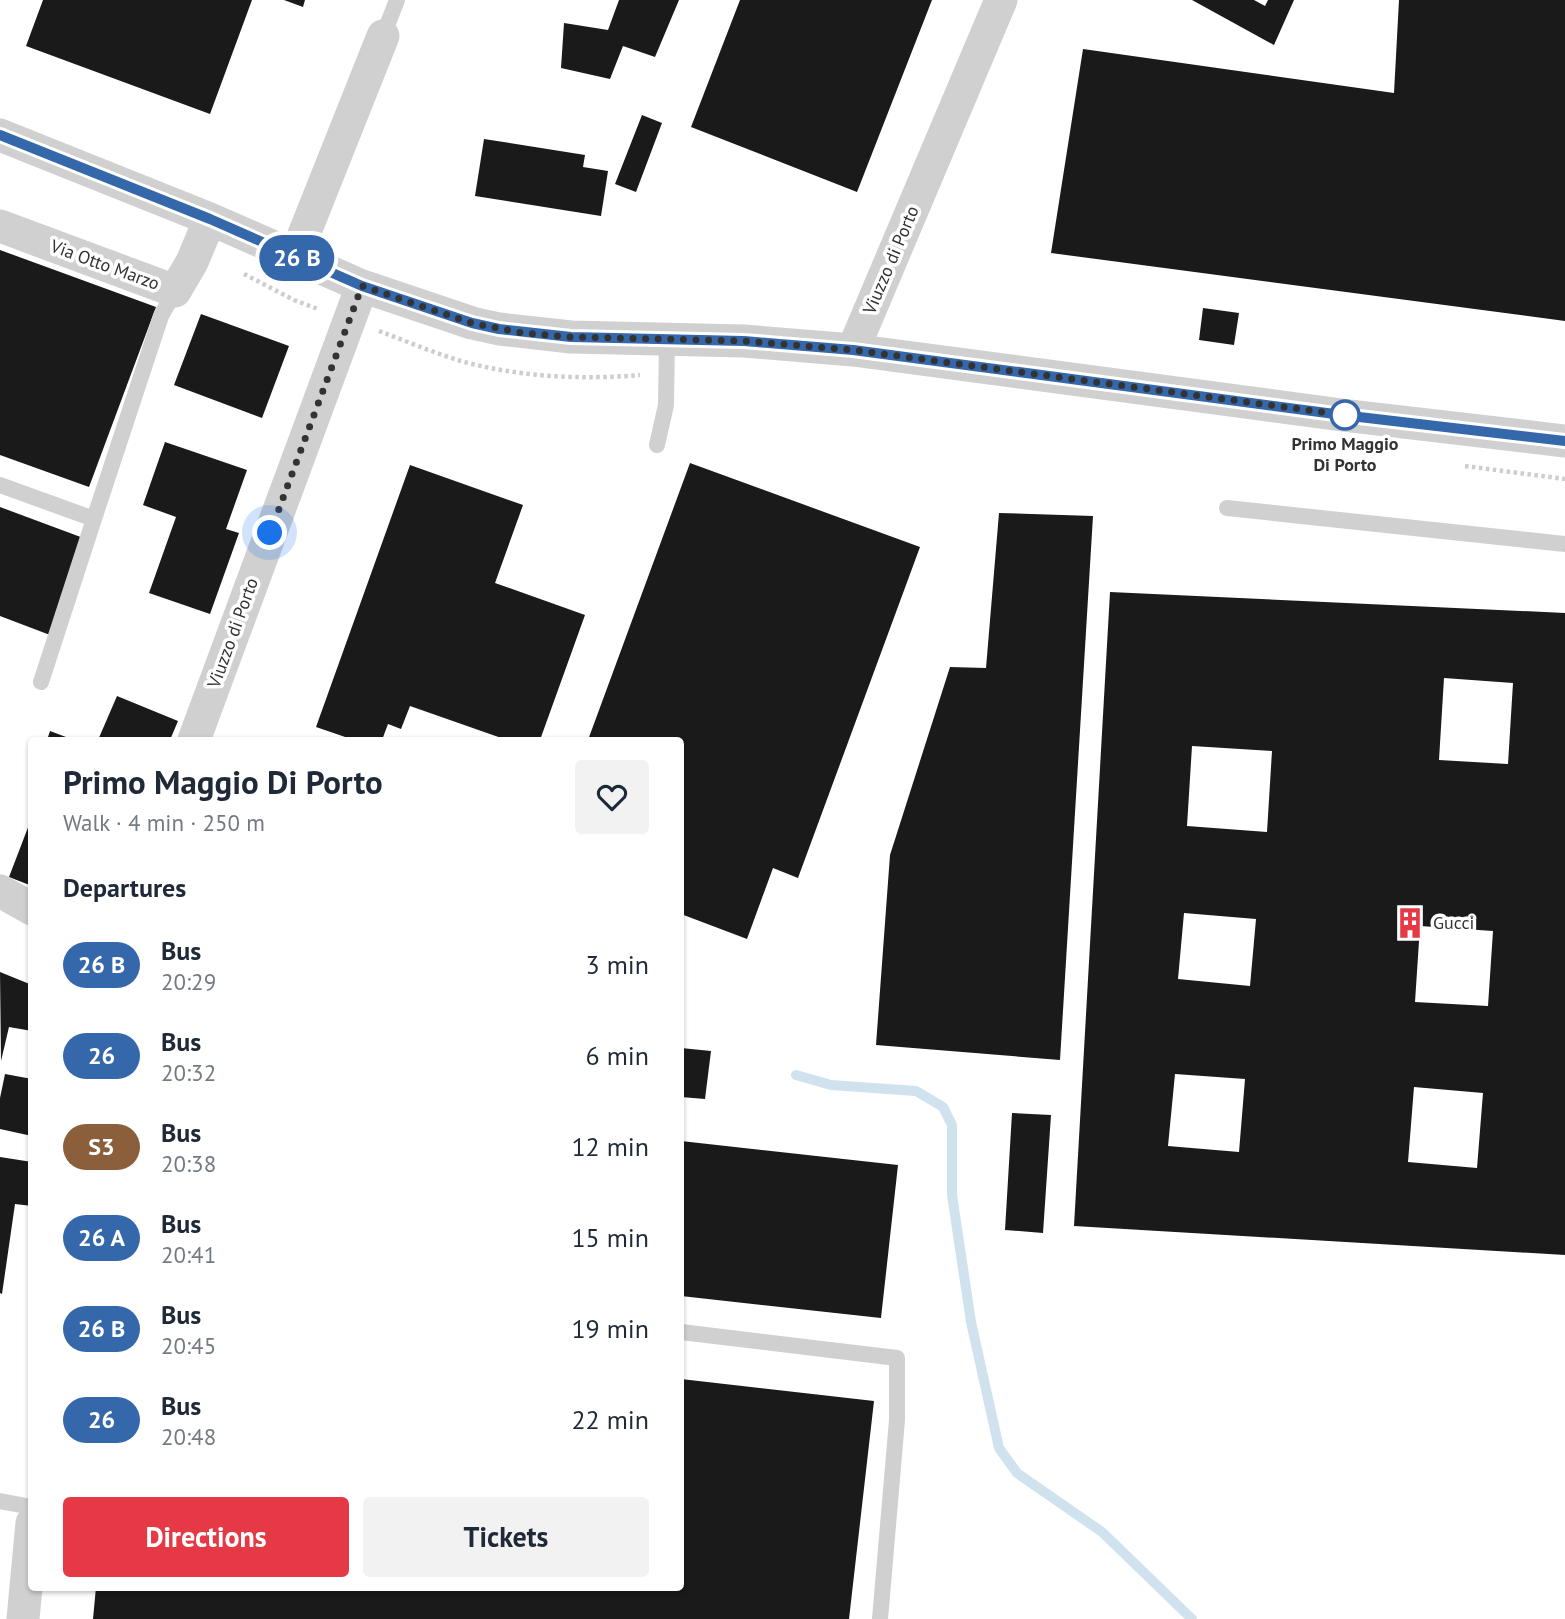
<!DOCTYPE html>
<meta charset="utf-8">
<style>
:root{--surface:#fff;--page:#f2f2f3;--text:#1f2937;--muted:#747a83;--accent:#e63946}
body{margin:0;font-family:"PT Sans",sans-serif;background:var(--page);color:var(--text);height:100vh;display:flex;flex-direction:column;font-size:26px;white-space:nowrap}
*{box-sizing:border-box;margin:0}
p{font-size:23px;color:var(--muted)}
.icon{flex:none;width:38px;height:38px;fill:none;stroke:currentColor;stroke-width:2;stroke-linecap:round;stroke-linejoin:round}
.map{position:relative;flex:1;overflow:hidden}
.sheet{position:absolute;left:28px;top:737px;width:656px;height:854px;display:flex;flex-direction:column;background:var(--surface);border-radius:7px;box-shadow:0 2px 5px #0004}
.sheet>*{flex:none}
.badge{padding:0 14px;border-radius:23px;font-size:24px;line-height:46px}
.you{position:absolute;width:35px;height:35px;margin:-18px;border:5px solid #fff;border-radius:50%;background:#1a73e8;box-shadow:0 0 0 10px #1a73e833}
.map>.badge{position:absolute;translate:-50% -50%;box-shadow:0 0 0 4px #fff}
h2{padding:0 35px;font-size:26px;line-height:63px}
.round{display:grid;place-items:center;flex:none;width:74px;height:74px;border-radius:7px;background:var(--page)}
.headline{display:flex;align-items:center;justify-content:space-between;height:119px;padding:0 35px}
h1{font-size:33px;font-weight:800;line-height:52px}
.primary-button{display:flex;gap:14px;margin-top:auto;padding:14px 35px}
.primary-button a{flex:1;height:80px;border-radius:7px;background:var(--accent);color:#fff;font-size:28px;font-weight:800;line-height:80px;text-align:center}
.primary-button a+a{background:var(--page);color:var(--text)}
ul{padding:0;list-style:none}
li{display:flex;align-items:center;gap:21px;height:91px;padding:0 35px}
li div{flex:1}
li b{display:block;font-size:26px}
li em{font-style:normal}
li .badge{min-width:77px;font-weight:700;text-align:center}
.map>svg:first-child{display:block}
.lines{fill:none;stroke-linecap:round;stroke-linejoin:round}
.stream{stroke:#cfe2ee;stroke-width:10}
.building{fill:#1a1a1a;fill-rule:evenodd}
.path{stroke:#cdcdcd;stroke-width:4.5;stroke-dasharray:3.5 3.5;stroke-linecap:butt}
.lane{stroke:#d0d0d0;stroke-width:16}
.street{stroke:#d0d0d0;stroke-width:33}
.line-casing{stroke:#fff;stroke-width:16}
.line{stroke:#3567ab;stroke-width:10}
.walk{stroke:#333;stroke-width:7;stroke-dasharray:0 12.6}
.stop-dot{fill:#fff;stroke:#3567ab;stroke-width:3.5}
.labels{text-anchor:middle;stroke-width:7;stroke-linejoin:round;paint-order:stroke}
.street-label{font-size:18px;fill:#333;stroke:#fff}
.stop-label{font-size:18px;font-weight:bold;fill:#333;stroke:#fff}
.poi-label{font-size:18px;fill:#333;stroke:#fff;text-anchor:start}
</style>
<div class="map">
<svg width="1565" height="1619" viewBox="0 0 1565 1619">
<rect width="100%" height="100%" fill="#fff"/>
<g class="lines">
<path class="stream" d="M 796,1075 L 831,1085 L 916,1091 L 943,1107 L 952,1125 L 952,1195 L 971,1322 L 999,1448 L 1017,1473 L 1102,1532 L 1192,1619"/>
</g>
<path class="building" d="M 43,0 L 252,0 L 210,114 L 26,46 Z
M 284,0 L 305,0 L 303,7 Z
M 619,0 L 679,0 L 655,57 L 623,46 L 610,79 L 561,68 L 564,23 L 608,30 Z
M 740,0 L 932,0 L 857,192 L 691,127 Z
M 1192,0 L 1254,0 L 1265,6 L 1268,0 L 1294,0 L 1274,45 Z
M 1399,0 L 1565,0 L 1565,321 L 1051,253 L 1083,49 L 1394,93 Z
M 642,115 L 662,123 L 636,192 L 615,184 Z
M 484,139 L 585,155 L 583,167 L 608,171 L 601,216 L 475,196 Z
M 0,250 L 156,307 L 89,487 L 0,455 Z
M 1203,308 L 1239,313 L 1234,345 L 1199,340 Z
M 201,314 L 289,346 L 262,418 L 174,385 Z
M 165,442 L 247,470 L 226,529 L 239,533 L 210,614 L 149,593 L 176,517 L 143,505 Z
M 690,463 L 920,547 L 798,878 L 773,868 L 747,939 L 681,914 L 681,740 L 588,740 Z
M 410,465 L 523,505 L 495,583 L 585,615 L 540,740 L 507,740 L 410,706 L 401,729 L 388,724 L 382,740 L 354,740 L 316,727 Z
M 0,507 L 86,539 L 50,635 L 0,616 Z
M 999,513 L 1093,516 L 1060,1060 L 876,1045 L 890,855 L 950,667 L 986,668 Z
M 1110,592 L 1565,613 L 1565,1255 L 1074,1226 ZM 1444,678 L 1513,683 L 1508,764 L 1439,760 ZM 1192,746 L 1272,751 L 1267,832 L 1187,826 ZM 1184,913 L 1256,919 L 1250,986 L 1178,979 ZM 1420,926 L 1493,931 L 1488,1006 L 1415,1002 ZM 1175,1074 L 1245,1079 L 1239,1152 L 1168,1146 ZM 1414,1087 L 1483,1093 L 1477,1168 L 1408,1162 Z
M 117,696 L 178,721 L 170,740 L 98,740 Z
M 50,731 L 74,740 L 47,740 Z
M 32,817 L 32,886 L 9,877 Z
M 0,972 L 32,985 L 32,1031 L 9,1027 L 1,1061 Z
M 681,1048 L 711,1051 L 705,1099 L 681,1097 Z
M 5,1074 L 32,1079 L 32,1136 L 0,1129 L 0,1098 Z
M 1012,1113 L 1051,1115 L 1043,1233 L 1005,1230 Z
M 681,1141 L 898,1165 L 881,1318 L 681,1296 Z
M 0,1157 L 32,1162 L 32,1206 L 15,1204 L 2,1294 L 0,1293 Z
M 681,1379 L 874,1401 L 849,1619 L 93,1619 L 96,1587 L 681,1587 Z"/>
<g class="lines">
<path class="path" d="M 244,274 L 294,300 L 318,309
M 379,331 C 406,341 434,353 461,361 C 518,377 582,380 640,375
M 1465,466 L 1565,479"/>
<path class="lane" d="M 383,36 L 397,0
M 657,445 L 666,405 L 667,340
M 0,485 L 94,519 L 161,316 L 175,291
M 1227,508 L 1565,544
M 41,682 L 94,519
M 681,1332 L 897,1358 L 897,1420 L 880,1619
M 0,1501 L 32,1507"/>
<path class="street" d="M 0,135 L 210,219 L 362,286 L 472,323 L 499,329 L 571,337 L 744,341 L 853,350 L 1342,415 L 1565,441
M 0,226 L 175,291 L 192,262 L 210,219
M 295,257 L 383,36
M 853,350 L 1001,0
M 194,740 L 362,286
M 0,891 L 32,909
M 23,1619 L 32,1523"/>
</g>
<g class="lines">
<defs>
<path id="line" d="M 0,135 L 210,219 L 362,286 L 472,323 L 499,329 L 571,337 L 744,341 L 853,350 L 1342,415 L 1565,441"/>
</defs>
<use href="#line" class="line-casing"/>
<use href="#line" class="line"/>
<path class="walk" d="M 270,533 L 362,286 L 472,323 L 522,333 L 571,337 L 744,341 L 853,350 L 1345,415"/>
</g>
<defs>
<symbol id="building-bare" viewBox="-9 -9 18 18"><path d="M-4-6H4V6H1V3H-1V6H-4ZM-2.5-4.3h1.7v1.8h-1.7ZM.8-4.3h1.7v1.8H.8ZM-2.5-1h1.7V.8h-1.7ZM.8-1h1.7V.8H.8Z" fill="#e63946" stroke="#fff" stroke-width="2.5" paint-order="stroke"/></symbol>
</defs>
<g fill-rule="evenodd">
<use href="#building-bare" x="1388" y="901" width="44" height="44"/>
</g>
<circle class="stop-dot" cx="1345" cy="415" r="14"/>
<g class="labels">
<g class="street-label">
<text transform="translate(891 260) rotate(-67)" y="6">Viuzzo di Porto</text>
<text transform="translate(105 265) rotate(20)" y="6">Via Otto Marzo</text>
<text transform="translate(233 633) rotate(-70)" y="6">Viuzzo di Porto</text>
</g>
<g class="stop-label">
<text x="1345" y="450">Primo Maggio<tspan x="1345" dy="21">Di Porto</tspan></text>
</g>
<g class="poi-label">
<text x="1433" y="929">Gucci</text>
</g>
</g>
</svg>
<div class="you" style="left:270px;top:533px"></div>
<b class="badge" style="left:297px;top:258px;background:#3567ab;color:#fff">26 B</b>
<section class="sheet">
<div class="headline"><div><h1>Primo Maggio Di Porto</h1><p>Walk · 4 min · 250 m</p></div><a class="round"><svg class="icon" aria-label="heart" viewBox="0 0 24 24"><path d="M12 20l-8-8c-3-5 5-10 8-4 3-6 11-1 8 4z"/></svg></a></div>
<h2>Departures</h2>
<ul>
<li><span class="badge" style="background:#3567ab;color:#fff">26 B</span><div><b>Bus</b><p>20:29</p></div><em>3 min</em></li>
<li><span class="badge" style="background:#3567ab;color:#fff">26</span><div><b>Bus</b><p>20:32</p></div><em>6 min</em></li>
<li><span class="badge" style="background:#8b5e3c;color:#fff">S3</span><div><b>Bus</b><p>20:38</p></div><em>12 min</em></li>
<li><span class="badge" style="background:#3567ab;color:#fff">26 A</span><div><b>Bus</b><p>20:41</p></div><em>15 min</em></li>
<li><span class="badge" style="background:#3567ab;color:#fff">26 B</span><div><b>Bus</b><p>20:45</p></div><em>19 min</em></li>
<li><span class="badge" style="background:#3567ab;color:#fff">26</span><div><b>Bus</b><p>20:48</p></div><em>22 min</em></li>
</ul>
<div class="primary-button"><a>Directions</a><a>Tickets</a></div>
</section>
</div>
